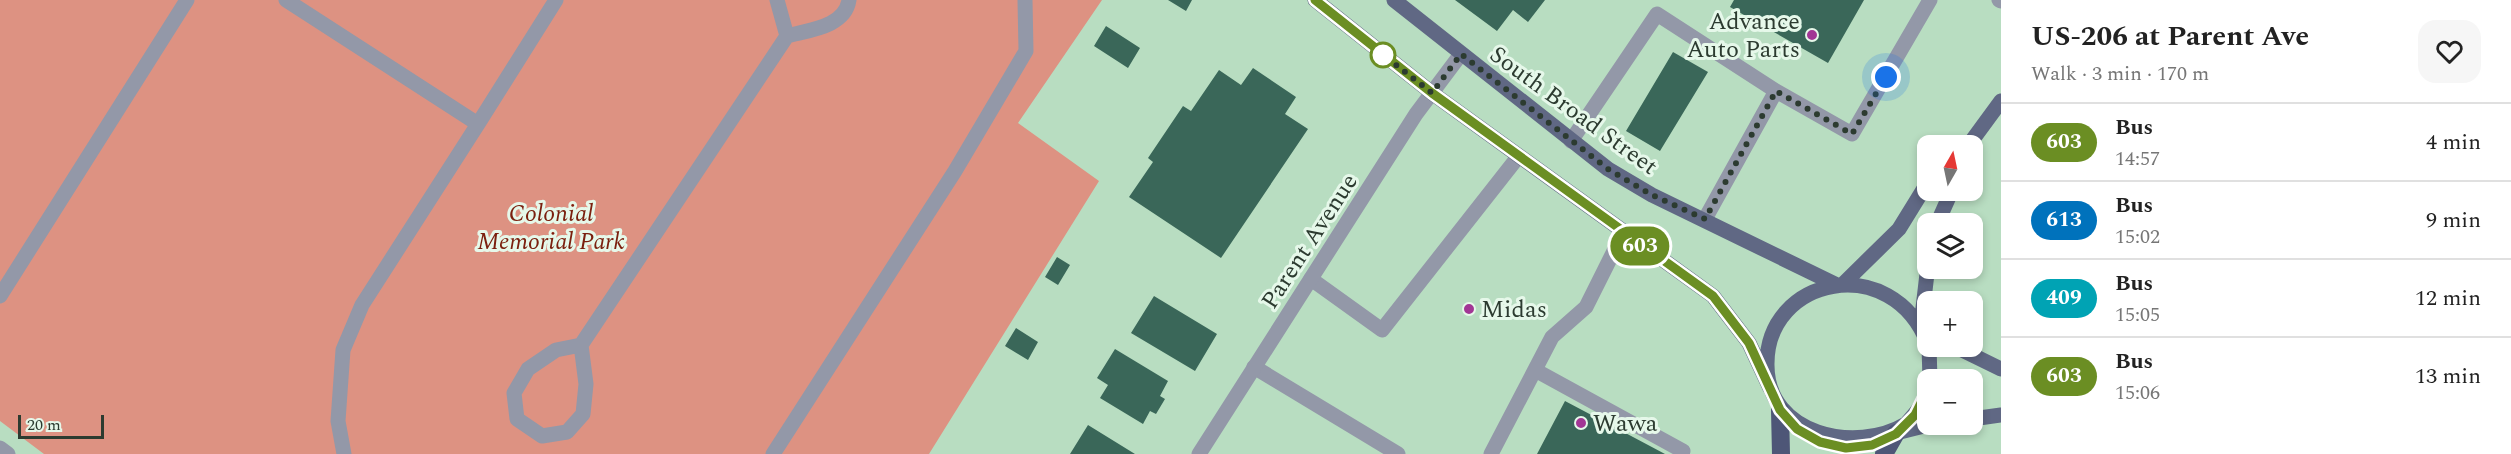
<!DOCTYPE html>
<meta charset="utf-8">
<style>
:root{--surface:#fff;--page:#f6f6f6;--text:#222;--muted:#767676;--line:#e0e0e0}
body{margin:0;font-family:Spectral,serif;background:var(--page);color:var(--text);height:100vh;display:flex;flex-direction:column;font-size:22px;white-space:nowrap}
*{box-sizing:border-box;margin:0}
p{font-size:20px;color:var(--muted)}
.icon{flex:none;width:33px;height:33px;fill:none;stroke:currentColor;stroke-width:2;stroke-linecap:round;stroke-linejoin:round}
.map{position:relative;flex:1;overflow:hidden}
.sheet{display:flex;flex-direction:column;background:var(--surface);width:510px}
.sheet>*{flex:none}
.badge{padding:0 12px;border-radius:20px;font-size:21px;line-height:39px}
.needle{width:39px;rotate:9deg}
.fabs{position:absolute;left:1917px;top:135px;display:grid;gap:12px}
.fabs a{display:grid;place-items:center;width:66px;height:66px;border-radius:12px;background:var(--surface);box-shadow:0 3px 9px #0003;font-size:30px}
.scale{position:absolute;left:18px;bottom:15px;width:86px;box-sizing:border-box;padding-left:6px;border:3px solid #2c3b30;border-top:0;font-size:16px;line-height:21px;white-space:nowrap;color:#2c3b30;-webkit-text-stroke:4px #e6f8ea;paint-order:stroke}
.you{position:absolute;width:30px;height:30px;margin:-15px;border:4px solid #fff;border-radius:50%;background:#1a73e8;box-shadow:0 0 0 9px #1a73e833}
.map>.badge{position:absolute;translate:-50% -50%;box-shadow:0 0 0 3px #fff}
.round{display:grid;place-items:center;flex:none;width:63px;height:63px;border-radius:18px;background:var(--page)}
.overview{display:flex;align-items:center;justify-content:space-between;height:102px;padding:0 30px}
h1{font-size:28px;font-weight:700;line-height:45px}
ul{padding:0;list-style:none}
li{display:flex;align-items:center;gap:18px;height:78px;padding:0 30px;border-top:2px solid var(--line)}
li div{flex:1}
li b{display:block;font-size:22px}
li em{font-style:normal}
li .badge{min-width:66px;font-weight:700;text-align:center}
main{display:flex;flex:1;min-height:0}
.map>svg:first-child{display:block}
.green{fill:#dd9282}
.building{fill:#3a6759}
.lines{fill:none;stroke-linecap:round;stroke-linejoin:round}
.lane{stroke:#9398a8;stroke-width:15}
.street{stroke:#9398a8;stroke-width:15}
.primary{stroke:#606884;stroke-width:15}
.highway{stroke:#4e5677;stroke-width:18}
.line-casing{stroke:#fff;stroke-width:14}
.line{stroke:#6b8e23;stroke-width:9}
.walk{stroke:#2c3b30;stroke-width:6;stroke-dasharray:0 10.8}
.poi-dot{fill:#a23695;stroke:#e6f8ea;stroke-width:2}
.stop-dot{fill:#fff;stroke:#6b8e23;stroke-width:3}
.labels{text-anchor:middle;stroke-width:6;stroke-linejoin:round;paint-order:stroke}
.poi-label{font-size:24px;fill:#2c3b30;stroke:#e6f8ea;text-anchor:start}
.street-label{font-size:24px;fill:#2c3b30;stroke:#e6f8ea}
.park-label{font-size:24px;font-style:italic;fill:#7b200f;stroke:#e6f8ea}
</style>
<main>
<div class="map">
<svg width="2001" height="454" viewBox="0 0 2001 454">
<rect width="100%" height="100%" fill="#b8ddc1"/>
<path class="green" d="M 0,0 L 1102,0 L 1018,123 L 1099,181 L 929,454 L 44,454 L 0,421 Z"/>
<path class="building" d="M 1168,0 L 1192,0 L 1186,11 Z
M 1455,0 L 1545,0 L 1528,22 L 1513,10 L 1497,31 Z
M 1734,0 L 1864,0 L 1828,63 L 1730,7 Z
M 1106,26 L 1140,48 L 1128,68 L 1094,46 Z
M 1673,52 L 1708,72 L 1660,151 L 1626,131 Z
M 1253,68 L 1296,97 L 1285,114 L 1308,129 L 1221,258 L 1129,197 L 1153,162 L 1148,158 L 1183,106 L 1191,111 L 1219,70 L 1241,85 Z
M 1057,257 L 1070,265 L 1058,285 L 1045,277 Z
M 1154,296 L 1217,334 L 1195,371 L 1131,333 Z
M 1016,328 L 1038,342 L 1028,360 L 1005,346 Z
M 1115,349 L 1168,381 L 1160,396 L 1165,399 L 1156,414 L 1150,411 L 1143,424 L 1100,398 L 1108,385 L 1097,378 Z
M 1565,401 L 1633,437 L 1665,454 L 1537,454 Z
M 1088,425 L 1135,454 L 1070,454 Z"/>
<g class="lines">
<path class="lane" d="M 286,0 L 478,124 L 362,305 L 343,350 L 338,421 L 344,454
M 777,0 L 787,36
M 1999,0 L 2001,1
M 1776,91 L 1852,134 L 1930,0
M 478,124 L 556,0
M 1571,141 L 1657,14 L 1776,91 L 1705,219
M 1311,279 L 1382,330 L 1518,157
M 0,296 L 187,0
M 581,345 L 556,350 L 528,369 L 514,393 L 517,419 L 542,436 L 567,432 L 583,414 L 586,384 L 581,345 L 787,36 C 809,30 845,27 849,0
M 1254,367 L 1398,454
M 1535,370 L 1683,451 L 1682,454
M 773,454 L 955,171 L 1026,51 L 1025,0
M 1491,454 L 1552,337 L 1586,307 L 1623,233"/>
<path class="street" d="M 0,448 L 8,454
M 1199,454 L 1416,114 L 1461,54"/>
<path class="primary" d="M 1315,0 L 1432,93 L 1713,296 L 1749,343 L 1770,388
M 1394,0 L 1608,169 L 1652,195 L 1837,285
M 1968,146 L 2001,101
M 1937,224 L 1952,190
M 1842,285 L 1899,229 L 1928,182
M 1921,325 L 1928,265
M 1928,344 C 1892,251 1766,276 1767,365 C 1767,435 1856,454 1906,424 C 1915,414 1925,403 1928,389
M 1929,346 L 1930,380
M 1954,346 L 2001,369
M 1972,419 L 2001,415
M 1896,433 L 1932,424"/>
<path class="highway" d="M 1780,410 L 1781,454
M 1884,454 L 1896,433"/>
</g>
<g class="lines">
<defs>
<path id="line" d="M 1315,0 L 1432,93 L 1713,296 L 1749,343 L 1780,410 L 1797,429 L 1820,442 L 1846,448 L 1872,445 L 1896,434 L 1915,415 L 1928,389"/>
</defs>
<use href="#line" class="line-casing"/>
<use href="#line" class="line"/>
<path class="walk" d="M 1383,55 L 1377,50 L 1432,93 L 1461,54 L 1608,169 L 1652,195 L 1705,219 L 1776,91 L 1852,134 L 1886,77"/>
</g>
<g class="poi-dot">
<circle cx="1812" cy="35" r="6"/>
<circle cx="1469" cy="309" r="6"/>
<circle cx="1581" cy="423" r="6"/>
</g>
<circle class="stop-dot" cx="1383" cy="55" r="12"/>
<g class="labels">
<g class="poi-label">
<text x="1800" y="29" text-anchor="end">Advance<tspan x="1800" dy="28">Auto Parts</tspan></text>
<text x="1481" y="317">Midas</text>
<text x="1593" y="431">Wawa</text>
</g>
<g class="street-label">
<text transform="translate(1574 110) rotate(36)" y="8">South Broad Street</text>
<text transform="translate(1309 241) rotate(-57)" y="8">Parent Avenue</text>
</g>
<g class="park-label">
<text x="551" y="221">Colonial<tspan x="551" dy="28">Memorial Park</tspan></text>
</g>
</g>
</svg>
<div class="fabs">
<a><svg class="needle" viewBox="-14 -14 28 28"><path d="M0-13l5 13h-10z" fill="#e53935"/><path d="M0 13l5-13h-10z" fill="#767676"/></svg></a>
<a><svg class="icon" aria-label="layers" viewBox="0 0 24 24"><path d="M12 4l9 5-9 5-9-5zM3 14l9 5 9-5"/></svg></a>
<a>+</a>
<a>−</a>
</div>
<div class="scale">20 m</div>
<div class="you" style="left:1886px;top:77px"></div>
<b class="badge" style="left:1640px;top:246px;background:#6b8e23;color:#fff">603</b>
</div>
<section class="sheet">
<div class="overview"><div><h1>US-206 at Parent Ave</h1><p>Walk · 3 min · 170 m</p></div><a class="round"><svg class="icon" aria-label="heart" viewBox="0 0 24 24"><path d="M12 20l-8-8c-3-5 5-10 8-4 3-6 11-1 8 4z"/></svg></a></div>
<ul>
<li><span class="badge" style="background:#6b8e23;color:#fff">603</span><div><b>Bus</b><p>14:57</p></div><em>4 min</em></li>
<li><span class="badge" style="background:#0072bc;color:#fff">613</span><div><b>Bus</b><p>15:02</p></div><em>9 min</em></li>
<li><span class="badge" style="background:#00a3b4;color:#fff">409</span><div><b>Bus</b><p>15:05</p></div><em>12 min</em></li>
<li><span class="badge" style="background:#6b8e23;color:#fff">603</span><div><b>Bus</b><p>15:06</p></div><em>13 min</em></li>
</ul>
</section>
</main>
